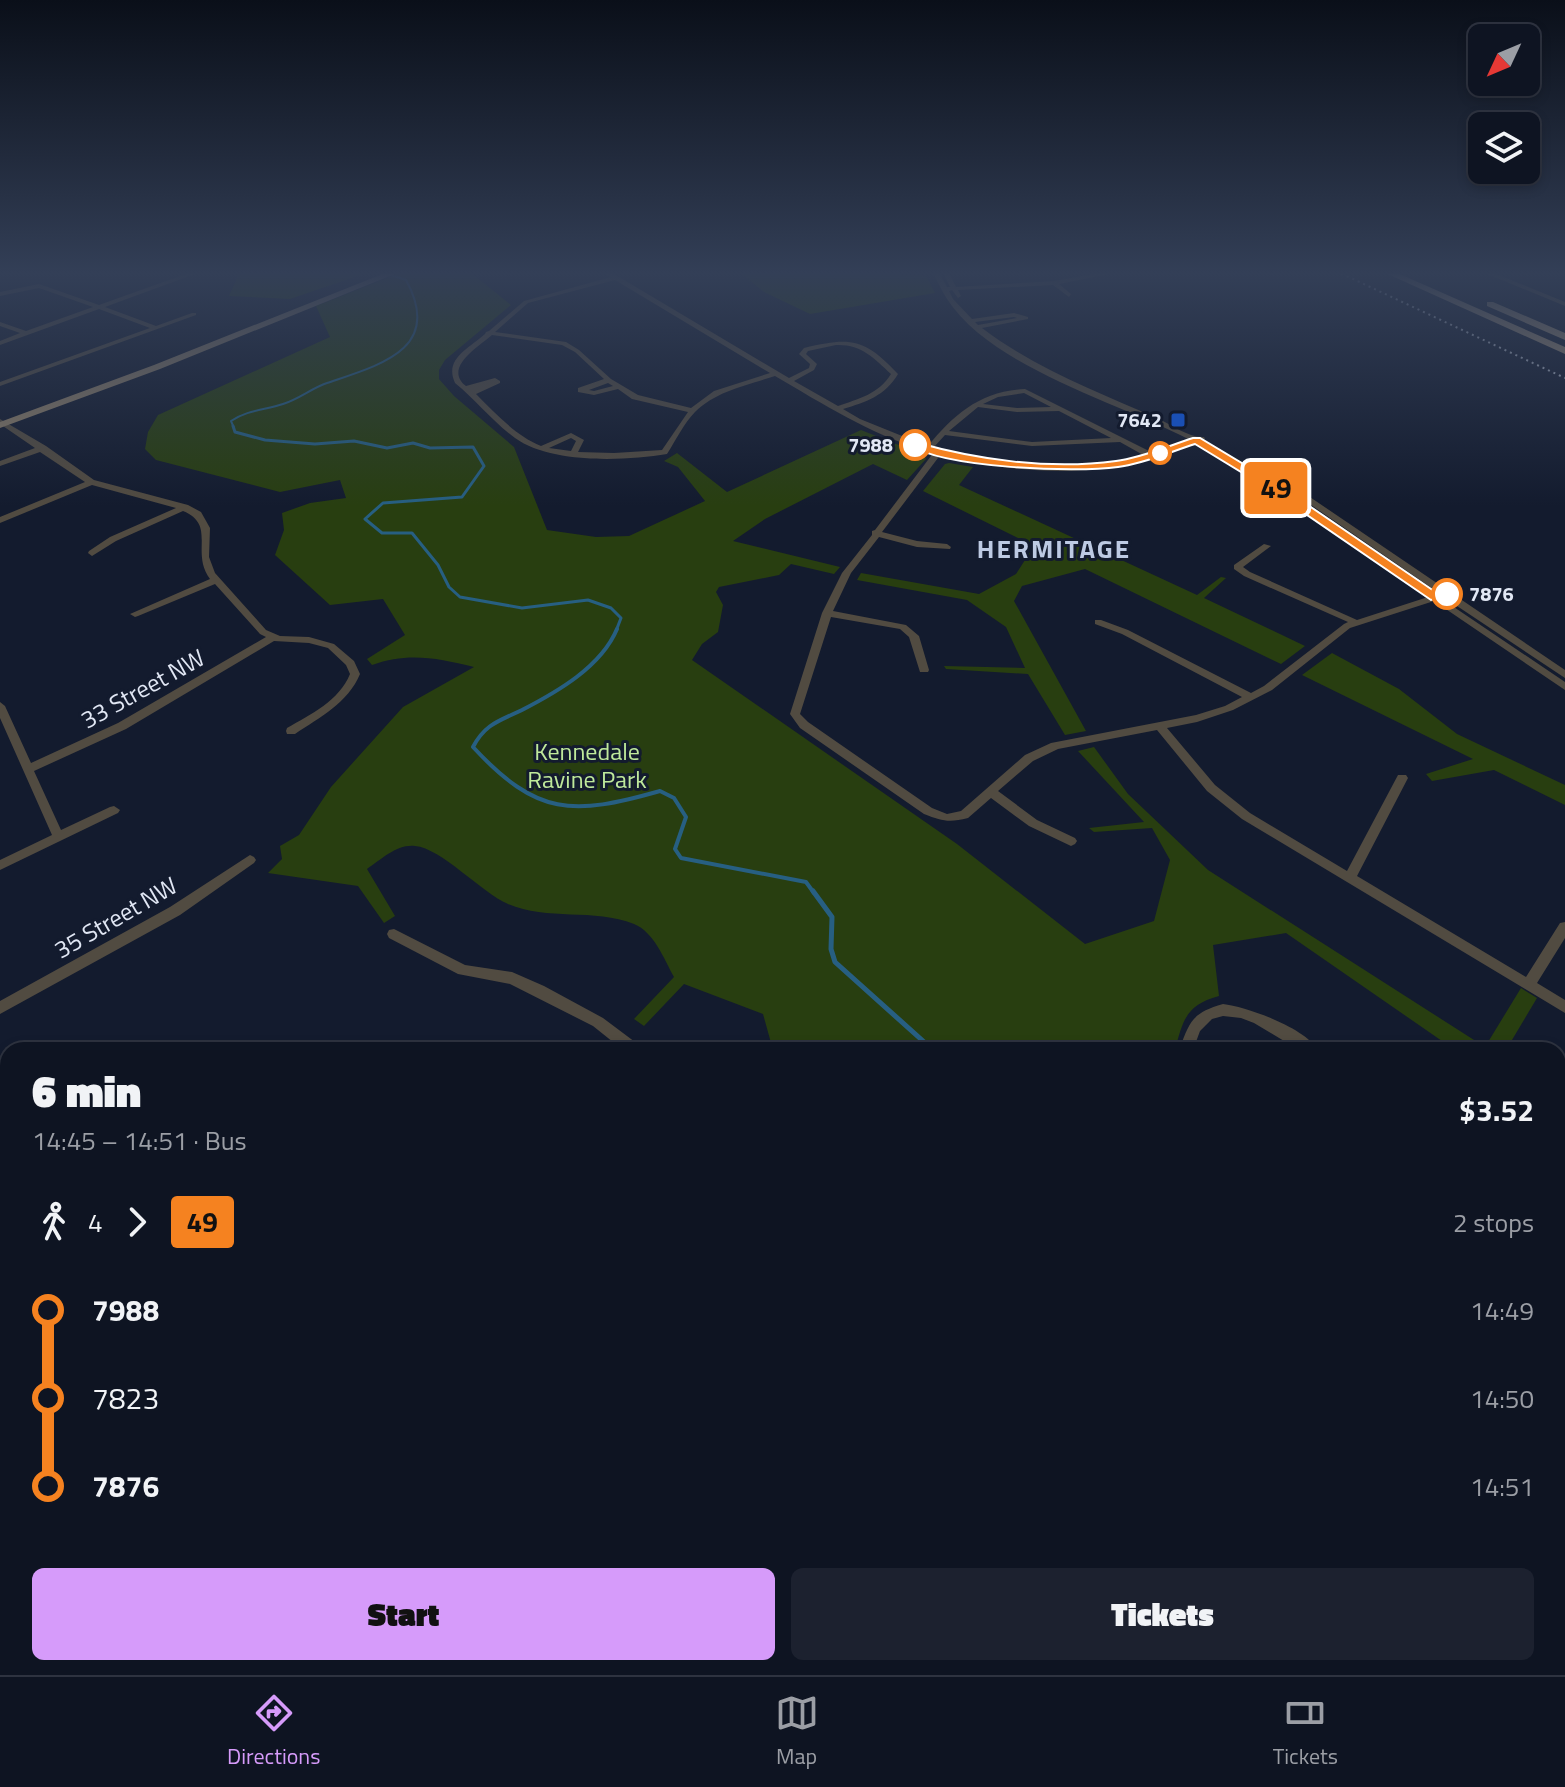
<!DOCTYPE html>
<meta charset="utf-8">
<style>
:root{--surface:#0e1422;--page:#1c212f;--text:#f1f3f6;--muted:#9b9ea5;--line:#2e3340;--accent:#d69bfa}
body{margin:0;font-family:"Titillium Web",sans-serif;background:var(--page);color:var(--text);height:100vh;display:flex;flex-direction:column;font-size:30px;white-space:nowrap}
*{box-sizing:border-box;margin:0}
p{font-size:26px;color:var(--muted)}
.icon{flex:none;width:44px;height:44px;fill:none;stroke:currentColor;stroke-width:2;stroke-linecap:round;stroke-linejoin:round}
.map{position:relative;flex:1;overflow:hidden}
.drawer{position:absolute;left:0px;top:1042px;width:1566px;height:634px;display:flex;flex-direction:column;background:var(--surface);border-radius:24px 24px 0 0;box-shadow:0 4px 12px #0003,0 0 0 2px var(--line)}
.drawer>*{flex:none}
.badge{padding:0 16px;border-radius:6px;font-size:28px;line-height:52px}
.needle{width:52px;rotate:226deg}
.fabs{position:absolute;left:1468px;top:24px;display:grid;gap:16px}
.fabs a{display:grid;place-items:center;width:72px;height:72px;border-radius:12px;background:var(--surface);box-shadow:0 4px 12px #0003,0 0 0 2px var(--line);font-size:40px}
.map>.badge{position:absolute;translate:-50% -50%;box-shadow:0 0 0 4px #fff}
.legs{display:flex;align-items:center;gap:12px;height:88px;padding:0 32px;font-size:26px}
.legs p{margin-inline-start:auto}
.overview{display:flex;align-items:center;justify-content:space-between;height:136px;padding:0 32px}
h1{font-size:44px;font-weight:800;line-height:60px}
.action{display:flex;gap:16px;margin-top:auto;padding:16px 32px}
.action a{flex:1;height:92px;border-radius:12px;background:var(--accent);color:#111;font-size:32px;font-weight:800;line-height:92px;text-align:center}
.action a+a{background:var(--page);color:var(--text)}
ul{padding:0 32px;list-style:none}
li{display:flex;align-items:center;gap:28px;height:88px;font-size:30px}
li i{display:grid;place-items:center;width:12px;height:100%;margin:0 10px;background:currentColor}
li i::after{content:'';width:20px;height:20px;margin:-10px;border:6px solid;border-radius:50%;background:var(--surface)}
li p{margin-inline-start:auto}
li:first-child i{background:linear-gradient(#0000 50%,currentColor 0)}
li:last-child i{background:linear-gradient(currentColor 50%,#0000 0)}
.menu{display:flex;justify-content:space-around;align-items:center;height:112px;border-top:2px solid var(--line);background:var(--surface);font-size:22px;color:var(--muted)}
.menu a{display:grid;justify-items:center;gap:4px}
.menu .on{color:var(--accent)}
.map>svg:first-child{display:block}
.green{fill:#283e10}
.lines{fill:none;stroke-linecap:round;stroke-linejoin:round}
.stream-far4{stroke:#275f82;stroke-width:2}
.stream-far3{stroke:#275f82;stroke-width:3}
.stream-far2{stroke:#275f82;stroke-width:4}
.stream-far1{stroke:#275f82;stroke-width:5}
.stream{stroke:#275f82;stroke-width:6}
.minor{fill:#514b41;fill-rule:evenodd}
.major{fill:#877a66;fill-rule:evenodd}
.highway{fill:#9c8c75;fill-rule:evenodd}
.rail{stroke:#b3bac8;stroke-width:2;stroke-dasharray:2 4;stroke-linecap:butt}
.line-1{fill:#f58220;stroke:#fff;stroke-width:2}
.transit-dot{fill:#1a4fb4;stroke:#131b2e;stroke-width:3}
.stop-1-dot{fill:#fff;stroke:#f58220;stroke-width:4}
.labels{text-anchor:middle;stroke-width:6;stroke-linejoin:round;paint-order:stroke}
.far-poi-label{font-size:20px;font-weight:bold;fill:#e1e7f4;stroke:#131b2e;text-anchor:end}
.far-stop-label{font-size:20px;font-weight:bold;fill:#e1e7f4;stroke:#131b2e;text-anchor:end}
.street-label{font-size:24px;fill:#e1e7f4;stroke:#131b2e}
.park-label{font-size:24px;fill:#bfe99b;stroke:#131b2e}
.far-district-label{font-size:26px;font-weight:bold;letter-spacing:2px;fill:#bdcae3;stroke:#131b2e}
</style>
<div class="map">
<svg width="1565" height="1675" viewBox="0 0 1565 1675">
<rect width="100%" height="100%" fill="#131b2e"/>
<path class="green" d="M 231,271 L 372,271 L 290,299 L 229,296 L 238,276 Z
M 405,271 L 469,271 L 511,305 L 445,360 L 439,370 L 439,379 L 454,396 L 514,447 L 547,530 L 596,537 L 629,536 L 705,501 L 678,467 L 664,461 L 677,453 L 727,492 L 861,430 L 924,455 L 926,459 L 907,480 L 873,464 L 765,519 L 733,541 L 840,567 L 834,574 L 791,564 L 779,575 L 719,587 L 716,592 L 723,605 L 718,632 L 702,644 L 692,660 L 957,844 L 1085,944 L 1154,921 L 1170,860 L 1152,828 L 1094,832 L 1089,828 L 1144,822 L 1078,751 L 1094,747 L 1128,794 L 1208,870 L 1485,1047 L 1521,988 L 1537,998 L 1506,1050 L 1455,1050 L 1286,933 L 1213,945 L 1219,996 C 1186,1005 1183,1020 1175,1050 L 773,1050 L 763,1014 L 684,984 L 644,1026 L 634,1019 L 674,977 C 664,959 654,932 634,924 C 594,908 547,921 508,904 C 482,893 441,848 415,846 C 397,844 382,859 367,869 L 395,916 L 384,923 L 358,886 L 268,873 L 282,859 L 280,846 L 299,835 L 331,787 L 403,707 L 474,667 C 437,658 408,652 372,665 L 367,659 L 405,635 L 383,599 L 330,605 L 275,555 L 284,530 L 282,513 L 310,503 L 346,498 L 340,480 L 280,492 L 156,460 L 145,449 L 148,432 L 158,415 L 330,337 L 316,306 Z
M 738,271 L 861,271 L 926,276 L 935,293 L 810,314 L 764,292 Z
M 1213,445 L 1268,477 L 1431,588 L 1427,589 Z
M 949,463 L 973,467 L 959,485 L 1197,595 L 1221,577 L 1226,578 L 1204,598 L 1305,646 L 1281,664 L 1085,569 L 1022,586 L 1014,601 L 1086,731 L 1065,735 L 1028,674 L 946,669 L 944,666 L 1025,668 L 1006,627 L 967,600 L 857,580 L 861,573 L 979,594 L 1016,574 L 1034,546 L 923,491 L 945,464 Z
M 1332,653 L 1399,689 L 1457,734 L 1565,785 L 1565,805 L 1494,770 L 1432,781 L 1426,774 L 1473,759 L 1302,675 Z
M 648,1668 L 1085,1668 L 1081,1675 L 644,1675 Z"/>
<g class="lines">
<path class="stream-far4" d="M 234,428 L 231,421 C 247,410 265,410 283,404 C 299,399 312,388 327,383 C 380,365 444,349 406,280 L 379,271"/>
<path class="stream-far3" d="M 233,426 L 235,432 L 265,440 L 315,444 L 354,441 L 387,448 L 413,443 L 430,448 L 473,447 L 484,466 L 462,497 L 383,503 L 365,519 L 382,533 L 412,533 L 438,565 L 449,587 L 460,597 L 522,608 L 588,600 L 611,608 L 621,618 L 616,631"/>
<path class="stream-far2" d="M 617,629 C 601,667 557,692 522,710 C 499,721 485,724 473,747 C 537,816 572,816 660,791 L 674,798 L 686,817 L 675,849 L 681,858 L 806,882 L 814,893"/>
<path class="stream-far1" d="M 813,891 L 832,917 L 831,949 L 835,962 L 933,1050"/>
<path class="stream" d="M 894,1675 L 897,1668"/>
<path class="minor" d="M 194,271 L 203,271 L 105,307 L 156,326 L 192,313 L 196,313 L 196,315 L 0,386 L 0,382 L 150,328 L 99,309 L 0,345 L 0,341 L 20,333 L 0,326 L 0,322 L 26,331 L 93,307 L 39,288 L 0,296 L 0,292 L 39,284 L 99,305 Z
M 601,271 L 609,271 L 789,378 L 809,368 L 810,364 L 799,354 L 804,348 C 851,337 864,338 898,374 C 885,396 866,402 843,409 L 860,419 L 922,444 L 928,446 C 954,414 981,391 1025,389 L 1153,453 L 1190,440 C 1118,402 992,368 947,299 C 941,290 937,280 932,271 L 938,271 L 947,287 L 950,287 L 942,271 L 948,271 L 956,287 L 1054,281 L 1109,271 L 1124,271 L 1059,284 L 1071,294 L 1069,297 L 1053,285 L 958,290 L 961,296 L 958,298 L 952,290 L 949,291 L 953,299 L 972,319 L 1014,313 L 1028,317 L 1028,319 L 982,328 C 1036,369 1098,392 1159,419 C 1172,425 1189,438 1204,437 L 1205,439 L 1203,441 L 1250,467 L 1436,594 L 1439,593 L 1266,474 L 1273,472 L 1565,670 L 1565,678 L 1445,598 L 1442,599 L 1565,682 L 1565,690 L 1434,601 L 1350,628 L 1272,690 L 1233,710 L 1197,722 L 1167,728 L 1215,785 L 1250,813 L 1347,871 L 1398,775 L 1406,775 L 1408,778 L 1357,876 L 1526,977 L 1560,923 L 1565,922 L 1565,938 L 1537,983 L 1565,1000 L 1565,1013 L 1242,819 L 1207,791 L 1157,730 L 1058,749 L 1033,761 L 998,791 L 1037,820 L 1075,838 L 1077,841 L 1075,844 L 1071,846 L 1029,826 L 991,798 L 968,818 C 949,823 942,821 924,814 L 800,728 L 790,714 L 822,613 L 842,573 L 872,535 L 872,531 L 875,530 L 934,452 L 925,452 L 924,450 C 870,434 823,404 775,376 C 748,385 716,391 695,412 C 684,423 676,440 667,454 C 624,461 551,464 515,438 C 493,422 476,400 455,383 C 444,359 468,349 485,334 L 486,332 L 489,331 L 524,301 L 611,277 ZM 615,280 L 770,373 L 714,391 L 691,408 L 638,395 L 611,379 L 579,350 L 566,342 L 495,332 L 528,303 ZM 1014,317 L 1017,318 L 978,325 L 975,322 ZM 492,335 L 562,345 L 575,352 L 604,379 L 578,388 L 578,392 L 594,395 L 618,389 L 632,399 L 688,412 L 662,450 L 614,453 L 578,452 L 584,440 L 571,433 L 541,446 C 515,435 496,414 476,394 L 500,383 L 500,381 L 495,378 L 466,386 C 443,368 478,347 492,335 ZM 836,345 C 861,344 874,358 891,374 C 879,394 858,399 838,406 L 794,381 L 814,370 L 817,364 L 806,354 L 808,351 ZM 608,383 L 613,386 L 594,391 L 589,390 ZM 1024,393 L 1051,407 L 1017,408 L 983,404 L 998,397 ZM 978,407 L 1017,412 L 1059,411 L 1111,438 L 1032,442 L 949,431 ZM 945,435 L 1032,446 L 1120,442 L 1145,456 C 1078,475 1001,466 934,447 ZM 571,438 L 576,441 L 571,451 L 549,448 ZM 1196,443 L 1244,471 L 1428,597 L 1357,620 L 1250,572 L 1243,567 L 1271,546 L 1264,544 L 1234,565 L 1234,569 L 1244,576 L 1348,622 L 1344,624 L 1264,686 L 1251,693 L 1128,630 L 1101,620 L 1095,620 L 1095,624 L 1122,634 L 1242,697 L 1225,706 L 1196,715 L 1051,743 L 1025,755 L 961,811 L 947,814 L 932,808 L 808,722 L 800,714 L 831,617 L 900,629 L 909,637 L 920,672 L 928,672 L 929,670 L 919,636 L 906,625 L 833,611 L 851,573 L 879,537 L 917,547 L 950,549 L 951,547 L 947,544 L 917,541 L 882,532 L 941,454 C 1001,471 1070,477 1131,464 C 1153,459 1174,451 1196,443 Z
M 1480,271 L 1489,271 L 1565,302 L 1565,306 Z
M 0,419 L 46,446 L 94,480 L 188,505 L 201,512 L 210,528 L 209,557 L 215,573 L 266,630 L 280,636 L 309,637 L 334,644 L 354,661 L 360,674 C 348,703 320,717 295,734 L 287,734 L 286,731 L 287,728 C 311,714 339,701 350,674 L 346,665 L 328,648 L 309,643 L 274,641 L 126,729 L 34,771 L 61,830 L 110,807 L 114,806 L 120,810 L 118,813 L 0,870 L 0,860 L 52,835 L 0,718 L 0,702 L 5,706 L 31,763 L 118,723 L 266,637 L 260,634 L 215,584 L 138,616 L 135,617 L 130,614 L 210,579 C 190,552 217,525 183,511 L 116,541 L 92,556 L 88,553 L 89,551 L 110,537 L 176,508 L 92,485 L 0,523 L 0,517 L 85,482 L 40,452 L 0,466 L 0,461 L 35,448 L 0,424 Z
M 250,855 L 254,857 L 256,860 L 254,863 L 180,915 L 0,1014 L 0,1001 L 170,907 Z
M 394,929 L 465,965 L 512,972 L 544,986 L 603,1018 L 639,1045 L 641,1050 L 623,1050 L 593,1026 L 510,984 L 458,974 L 389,938 L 387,934 L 389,930 Z
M 1223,1004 C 1248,1007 1305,1028 1318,1050 L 1299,1050 L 1254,1023 L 1241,1018 L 1223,1016 L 1212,1019 L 1200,1031 L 1193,1050 L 1179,1050 C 1190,1021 1192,1013 1223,1004 Z
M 1558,1223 L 1565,1226 L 1565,1244 L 1558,1241 Z
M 1565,1289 L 1565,1309 L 1558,1313 L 1558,1293 Z
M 8,1345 L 8,1365 L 0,1369 L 0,1349 Z
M 1565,1647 L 1565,1669 L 1554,1668 L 1558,1668 L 1558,1648 Z
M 444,1668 L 467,1668 L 464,1675 L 441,1675 Z
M 1465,1668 L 1522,1668 L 1519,1675 L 1462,1675 Z"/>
<path class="major" d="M 390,271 L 402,271 L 160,369 L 0,428 L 0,422 L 154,365 Z"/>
<path class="highway" d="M 1381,271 L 1393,271 L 1565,347 L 1565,354 Z
M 1487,302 L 1493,302 L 1565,333 L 1565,340 L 1487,306 Z"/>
<path class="rail" d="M 1336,271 L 1565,378"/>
</g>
<linearGradient id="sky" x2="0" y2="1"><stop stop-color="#0a0f19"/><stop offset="0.54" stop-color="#333f57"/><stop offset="1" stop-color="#333f57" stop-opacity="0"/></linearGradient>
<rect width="1565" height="506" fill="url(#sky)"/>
<path class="line-1" d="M 1193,438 L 1200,438 L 1280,486 L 1437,593 L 1447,591 L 1453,594 L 1431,600 L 1272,491 L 1195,444 C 1170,452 1143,464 1118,467 C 1075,473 944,468 910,445 L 915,442 C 978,460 1050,470 1116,461 C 1141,458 1168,446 1193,438 Z"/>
<rect class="transit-dot" x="1170" y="412" width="16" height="16" rx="4"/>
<g class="stop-1-dot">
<circle cx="915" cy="445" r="14"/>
<circle cx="1160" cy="453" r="10"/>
<circle cx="1447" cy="594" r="14"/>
</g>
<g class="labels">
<g class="far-poi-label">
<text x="1162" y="427">7642</text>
</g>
<g class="far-stop-label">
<text x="893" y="452">7988</text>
<text x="1469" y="601" text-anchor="start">7876</text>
</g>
<g class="street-label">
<text transform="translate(143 689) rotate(-29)" y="8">33 Street NW</text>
<text transform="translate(116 918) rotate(-30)" y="8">35 Street NW</text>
</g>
<g class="park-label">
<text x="587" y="760">Kennedale<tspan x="587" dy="28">Ravine Park</tspan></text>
</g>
<g class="far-district-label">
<text x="1054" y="558">HERMITAGE</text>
</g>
</g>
</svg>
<div class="fabs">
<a><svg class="needle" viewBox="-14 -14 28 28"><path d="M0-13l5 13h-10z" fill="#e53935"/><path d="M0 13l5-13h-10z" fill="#9b9ea5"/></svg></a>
<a><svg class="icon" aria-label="layers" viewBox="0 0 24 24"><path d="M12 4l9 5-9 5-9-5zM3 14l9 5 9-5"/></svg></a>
</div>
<b class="badge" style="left:1276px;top:488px;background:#f58220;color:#111">49</b>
<section class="drawer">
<div class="overview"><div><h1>6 min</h1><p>14:45 – 14:51 · Bus</p></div><b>$3.52</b></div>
<div class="legs"><svg class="icon" aria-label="walk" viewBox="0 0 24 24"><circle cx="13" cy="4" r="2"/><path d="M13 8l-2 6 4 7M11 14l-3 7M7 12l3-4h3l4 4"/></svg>4<svg class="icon" aria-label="forward" viewBox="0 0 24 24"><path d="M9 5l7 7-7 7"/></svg><b class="badge" style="background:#f58220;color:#111">49</b><p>2 stops</p></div>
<ul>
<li><i style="color:#f58220"></i><b>7988</b><p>14:49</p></li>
<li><i style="color:#f58220"></i><span>7823</span><p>14:50</p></li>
<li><i style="color:#f58220"></i><b>7876</b><p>14:51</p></li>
</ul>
<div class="action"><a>Start</a><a>Tickets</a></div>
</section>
</div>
<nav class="menu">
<a class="on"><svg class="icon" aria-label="directions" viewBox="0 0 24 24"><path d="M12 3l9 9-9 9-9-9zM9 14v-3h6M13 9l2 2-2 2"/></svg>Directions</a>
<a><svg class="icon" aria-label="map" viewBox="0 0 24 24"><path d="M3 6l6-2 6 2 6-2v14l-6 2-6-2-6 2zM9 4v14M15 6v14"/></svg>Map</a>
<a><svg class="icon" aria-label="tickets" viewBox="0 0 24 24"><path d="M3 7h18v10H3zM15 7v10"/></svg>Tickets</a>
</nav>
